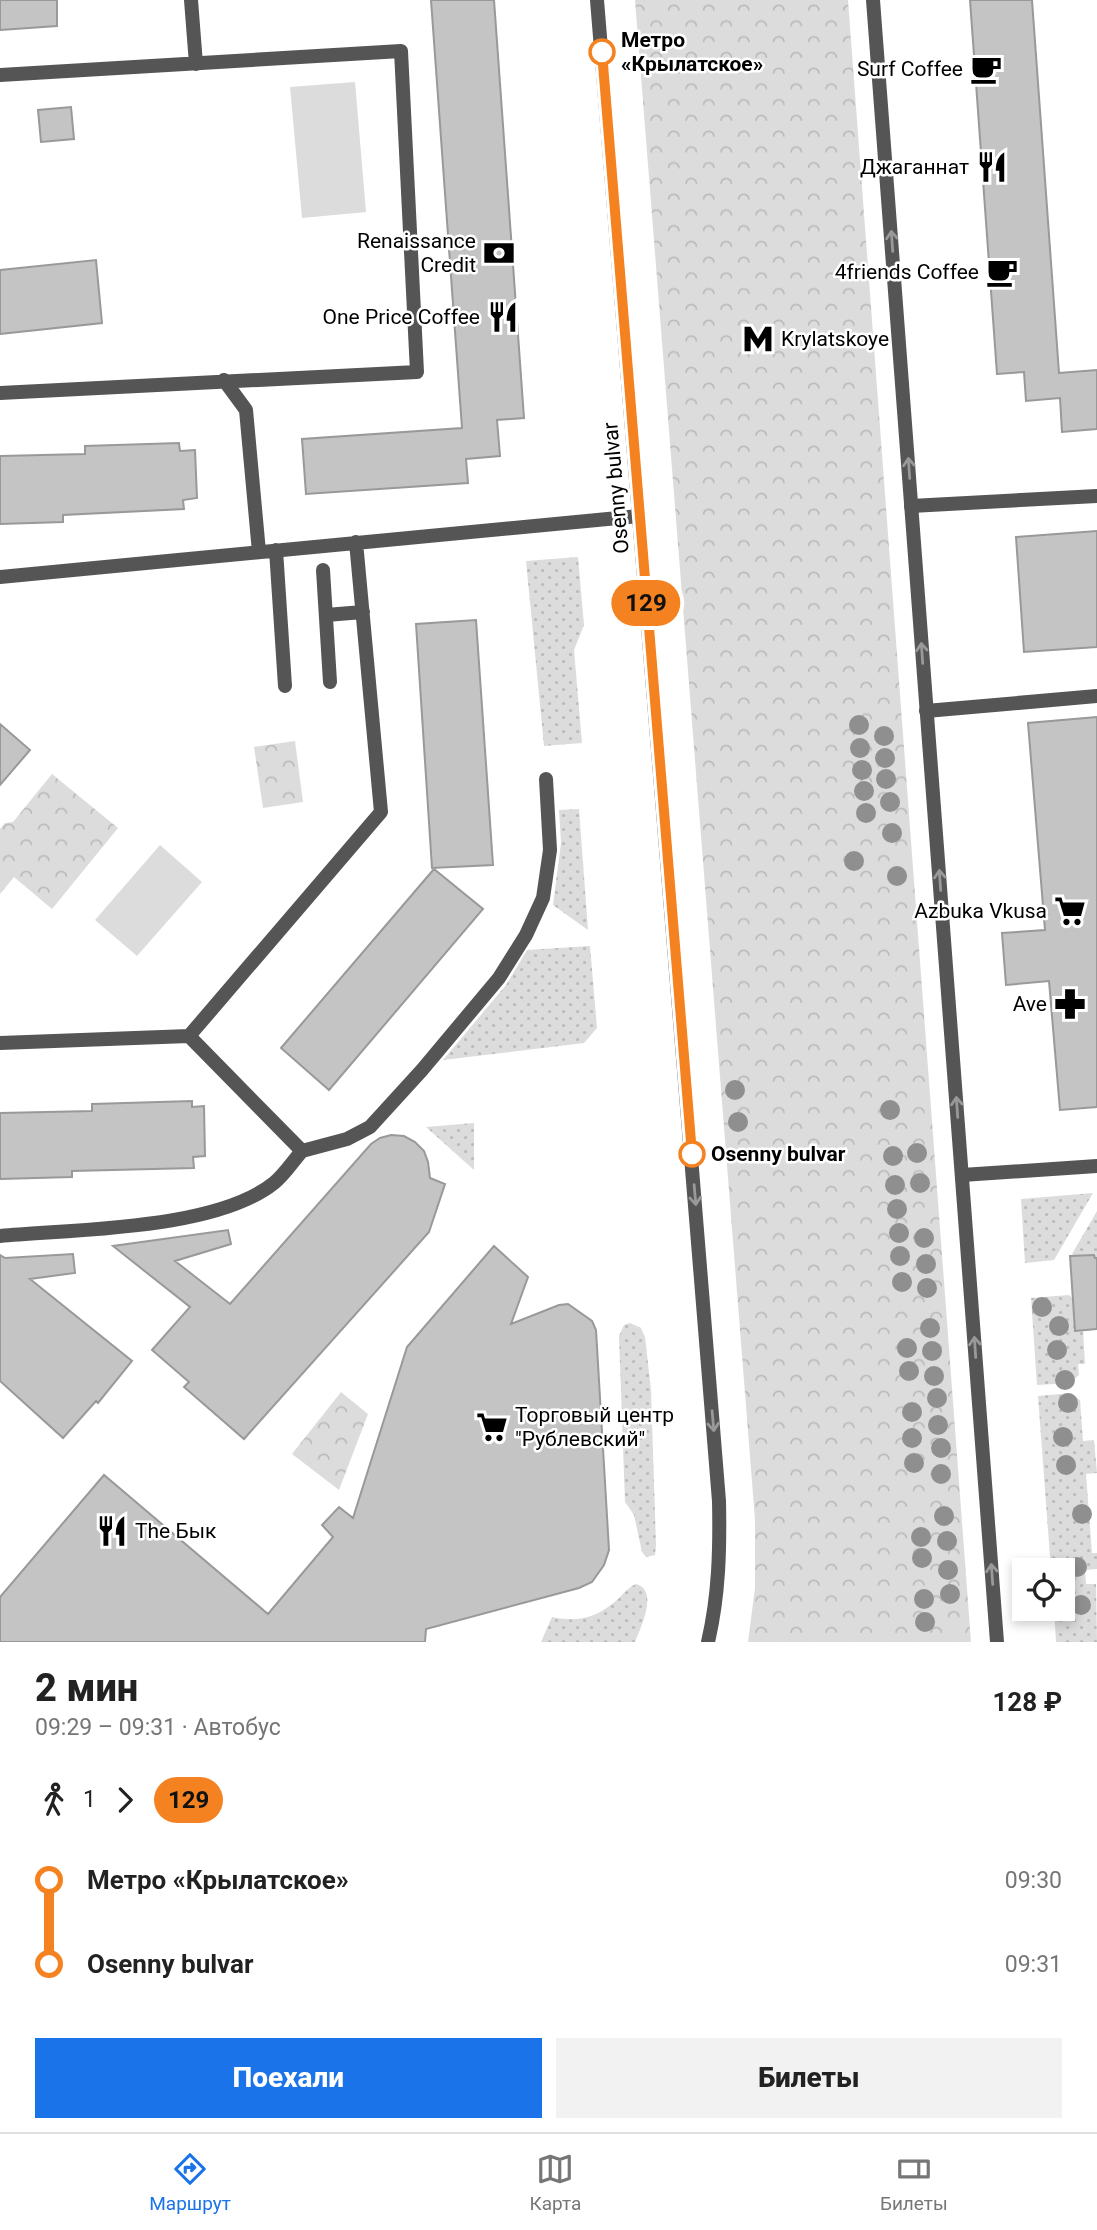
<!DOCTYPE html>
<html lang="ru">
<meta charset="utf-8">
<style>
:root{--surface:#fff;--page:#f2f2f2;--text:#222;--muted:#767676;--line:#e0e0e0;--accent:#1a73e8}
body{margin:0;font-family:Roboto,sans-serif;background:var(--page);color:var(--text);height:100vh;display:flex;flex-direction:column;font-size:26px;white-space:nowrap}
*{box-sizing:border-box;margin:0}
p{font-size:23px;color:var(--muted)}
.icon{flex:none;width:38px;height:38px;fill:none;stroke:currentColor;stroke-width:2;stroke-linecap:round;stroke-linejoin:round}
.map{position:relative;height:1642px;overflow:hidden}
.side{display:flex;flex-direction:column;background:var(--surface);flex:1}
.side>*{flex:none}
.badge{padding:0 14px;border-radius:23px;font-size:24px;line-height:46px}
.controls{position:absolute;left:1012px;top:1558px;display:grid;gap:14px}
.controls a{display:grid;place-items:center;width:63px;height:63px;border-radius:0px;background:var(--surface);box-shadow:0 4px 10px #0003;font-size:35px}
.map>.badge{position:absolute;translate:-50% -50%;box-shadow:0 0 0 4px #fff}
.legs{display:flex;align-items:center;gap:10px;height:77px;padding:0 35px;font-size:23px}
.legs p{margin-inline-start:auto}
.overview{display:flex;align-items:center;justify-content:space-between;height:119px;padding:0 35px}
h1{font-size:38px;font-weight:800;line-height:52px}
.cta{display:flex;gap:14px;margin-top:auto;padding:14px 35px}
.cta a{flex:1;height:80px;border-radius:0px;background:var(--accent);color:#fff;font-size:28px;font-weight:800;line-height:80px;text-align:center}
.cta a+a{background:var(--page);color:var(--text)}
ul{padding:0 35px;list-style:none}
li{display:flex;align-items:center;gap:24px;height:84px;font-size:26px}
li i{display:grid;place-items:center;width:10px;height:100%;margin:0 9px;background:currentColor}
li i::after{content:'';width:18px;height:18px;margin:-9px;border:5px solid;border-radius:50%;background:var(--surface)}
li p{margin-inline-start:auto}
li:first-child i{background:linear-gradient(#0000 50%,currentColor 0)}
li:last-child i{background:linear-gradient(currentColor 50%,#0000 0)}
.tab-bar{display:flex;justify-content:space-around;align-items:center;height:98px;border-top:2px solid var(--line);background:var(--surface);font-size:19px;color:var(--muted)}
.tab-bar a{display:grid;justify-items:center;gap:4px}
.tab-bar .active{color:var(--accent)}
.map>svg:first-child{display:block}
.grass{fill:url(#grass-dots)}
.park{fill:url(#park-crowns)}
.pitch{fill:#dcdcdc}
.building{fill:#c4c4c4;stroke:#999;stroke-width:2}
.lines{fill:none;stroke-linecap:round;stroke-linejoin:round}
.service{stroke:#555;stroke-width:14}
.tertiary{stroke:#555;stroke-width:14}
.tree{fill:#8f8f8f}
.oneway{stroke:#999}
.line-1-casing{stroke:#fff;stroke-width:16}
.line-1{stroke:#f58220;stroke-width:10}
.stop-1-dot{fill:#fff;stroke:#f58220;stroke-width:3.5}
.labels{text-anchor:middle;stroke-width:5;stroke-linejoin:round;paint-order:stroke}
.stop-label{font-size:21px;font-weight:bold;fill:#000;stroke:#fff;text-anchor:start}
.poi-label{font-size:21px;fill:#000;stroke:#fff;text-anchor:end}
.street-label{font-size:21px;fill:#000;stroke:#fff}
</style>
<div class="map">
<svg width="1097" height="1642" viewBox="0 0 1097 1642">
<defs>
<pattern id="grass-dots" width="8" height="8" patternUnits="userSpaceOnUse" patternTransform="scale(1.75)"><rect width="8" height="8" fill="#dcdcdc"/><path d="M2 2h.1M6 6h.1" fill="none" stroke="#bbb" stroke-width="1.8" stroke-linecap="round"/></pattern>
<pattern id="park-crowns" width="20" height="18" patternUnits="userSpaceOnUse" patternTransform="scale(1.75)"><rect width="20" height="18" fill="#dcdcdc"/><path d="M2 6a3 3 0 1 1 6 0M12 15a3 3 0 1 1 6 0" fill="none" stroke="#bbb"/></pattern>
</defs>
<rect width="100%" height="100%" fill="#fff"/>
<path class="grass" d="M 578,557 L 584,625 L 574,650 L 582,743 L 544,746 L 526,561 Z
M 579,809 L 588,930 L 553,905 L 561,843 L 559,810 Z
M 590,946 L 597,1028 L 584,1043 L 443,1060 L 506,985 L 527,950 Z
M 474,1123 L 474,1170 L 426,1127 Z
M 1093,1193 L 1054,1260 L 1025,1263 L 1021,1199 Z
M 1097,1211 L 1097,1258 L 1094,1255 L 1076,1256 L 1072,1254 Z
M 1069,1295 L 1072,1298 L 1075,1330 L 1083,1330 L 1085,1364 L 1078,1364 L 1079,1375 L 1070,1383 L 1037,1385 L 1031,1298 Z
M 630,1323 L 641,1328 L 645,1337 L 651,1390 L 656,1545 L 655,1555 L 646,1557 L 642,1552 L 634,1515 L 625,1502 L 619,1336 L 624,1325 Z
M 1071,1393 L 1080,1400 L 1083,1441 L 1094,1440 L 1097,1473 L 1086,1474 L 1092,1553 L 1097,1553 L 1097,1569 L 1085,1570 L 1086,1584 L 1096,1584 L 1097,1642 L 1056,1642 L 1054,1608 L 1062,1608 L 1062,1570 L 1051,1570 L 1038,1396 Z
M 636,1584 C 659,1590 641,1627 635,1642 L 541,1642 L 552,1617 C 579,1623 599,1617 619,1598 C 625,1592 629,1587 636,1584 Z"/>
<path class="park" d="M 635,0 L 848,0 L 971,1642 L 748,1642 L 755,1588 L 755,1520 Z
M 295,741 L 303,802 L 263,808 L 254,747 Z
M 52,774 L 118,828 L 52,909 L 14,877 L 0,894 L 0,829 L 5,823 L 13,822 Z
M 341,1392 L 368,1414 L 339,1490 L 292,1454 Z"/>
<path class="pitch" d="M 355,82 L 366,212 L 302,218 L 290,87 Z
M 160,845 L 202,882 L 137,956 L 95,920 Z"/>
<path class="building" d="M 0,0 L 57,0 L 57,26 L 0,30 Z
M 431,0 L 494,0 L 524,418 L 497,420 L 500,456 L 466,459 L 468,483 L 306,494 L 302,439 L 462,428 Z
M 970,0 L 1032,0 L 1059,373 L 1097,370 L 1097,429 L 1062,432 L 1060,398 L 1026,401 L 1024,372 L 997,374 Z
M 71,107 L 74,139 L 41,142 L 38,110 Z
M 96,260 L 102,323 L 0,334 L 0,270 Z
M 179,443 L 180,451 L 195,450 L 197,498 L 183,500 L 184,509 L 63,515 L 63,522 L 0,524 L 0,456 L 85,454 L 85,446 Z
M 1097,531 L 1097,647 L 1024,652 L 1016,537 Z
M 476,620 L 493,865 L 432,868 L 416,624 Z
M 1097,717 L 1097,1107 L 1060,1110 L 1049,981 L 1006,985 L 1002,933 L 1045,930 L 1028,723 Z
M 0,724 L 30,750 L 0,785 Z
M 434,869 L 483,909 L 329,1090 L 281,1048 Z
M 192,1101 L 192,1107 L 204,1106 L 205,1156 L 193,1157 L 194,1168 L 72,1171 L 72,1177 L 0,1179 L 0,1113 L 92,1111 L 92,1104 Z
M 391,1135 L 404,1136 L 415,1142 L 424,1151 L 428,1162 L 430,1178 L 445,1184 L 429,1232 L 244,1439 L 184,1387 L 189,1382 L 152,1350 L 190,1307 L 113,1246 L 228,1230 L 231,1244 L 175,1261 L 230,1304 L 371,1144 L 380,1138 Z
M 494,1246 L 528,1277 L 511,1324 L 559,1305 L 568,1304 L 592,1321 L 596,1330 L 609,1550 L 604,1565 L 592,1582 L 579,1588 L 426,1629 L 425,1642 L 0,1642 L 0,1597 L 104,1475 L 268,1614 L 333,1537 L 322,1525 L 339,1507 L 353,1518 L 407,1347 Z
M 73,1254 L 75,1273 L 30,1279 L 132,1361 L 98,1403 L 96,1401 L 63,1438 L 0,1381 L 0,1255 L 5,1258 Z
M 1094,1255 L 1095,1258 L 1097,1258 L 1097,1329 L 1075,1331 L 1070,1256 Z"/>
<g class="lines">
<path class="service" d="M 191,0 L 196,64
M 0,75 L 401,51 L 417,372 L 0,393
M 224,380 L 246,410 L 259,552
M 911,506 L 1097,496
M 276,550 L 285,686
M 323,570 L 330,682
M 0,577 L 639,516
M 326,615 L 363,612
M 926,711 L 1097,696
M 0,1043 L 189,1036 L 381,812 L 356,542
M 302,1151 L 347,1139 L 370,1127 L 422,1070 L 499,978 L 526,935 L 543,898 L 550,850 L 546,779
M 962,1175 L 1097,1166
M 0,1236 C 76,1229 215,1230 274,1183 C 285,1174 293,1161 302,1151 L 189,1036"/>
<path class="tertiary" d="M 597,0 L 719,1501 C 720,1549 719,1595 708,1642
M 873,0 L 997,1642"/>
</g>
<g class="tree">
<circle cx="859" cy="725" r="10"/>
<circle cx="884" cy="736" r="10"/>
<circle cx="860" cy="748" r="10"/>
<circle cx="885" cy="758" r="10"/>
<circle cx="862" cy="770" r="10"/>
<circle cx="886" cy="779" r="10"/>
<circle cx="864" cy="791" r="10"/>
<circle cx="890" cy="802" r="10"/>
<circle cx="866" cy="813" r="10"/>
<circle cx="892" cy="833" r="10"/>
<circle cx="854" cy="861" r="10"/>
<circle cx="897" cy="876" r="10"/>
<circle cx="735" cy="1090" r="10"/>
<circle cx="890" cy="1110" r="10"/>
<circle cx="738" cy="1122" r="10"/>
<circle cx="917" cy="1153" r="10"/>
<circle cx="893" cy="1156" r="10"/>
<circle cx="920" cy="1183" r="10"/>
<circle cx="895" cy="1185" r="10"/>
<circle cx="897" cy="1209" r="10"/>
<circle cx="899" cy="1233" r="10"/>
<circle cx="924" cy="1238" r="10"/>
<circle cx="900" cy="1256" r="10"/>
<circle cx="926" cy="1264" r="10"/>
<circle cx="902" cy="1282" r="10"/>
<circle cx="927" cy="1288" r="10"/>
<circle cx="1042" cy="1307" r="10"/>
<circle cx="1059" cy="1326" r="10"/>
<circle cx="930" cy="1328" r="10"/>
<circle cx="907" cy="1348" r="10"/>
<circle cx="1057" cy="1350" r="10"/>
<circle cx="932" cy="1351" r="10"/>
<circle cx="909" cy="1371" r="10"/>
<circle cx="934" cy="1376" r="10"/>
<circle cx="1065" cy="1380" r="10"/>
<circle cx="937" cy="1398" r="10"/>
<circle cx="1068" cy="1403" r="10"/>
<circle cx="912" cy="1412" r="10"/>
<circle cx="938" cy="1425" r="10"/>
<circle cx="1063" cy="1437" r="10"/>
<circle cx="912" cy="1438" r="10"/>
<circle cx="941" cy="1448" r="10"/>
<circle cx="914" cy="1463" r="10"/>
<circle cx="1066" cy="1465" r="10"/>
<circle cx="941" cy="1474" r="10"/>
<circle cx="1082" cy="1514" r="10"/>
<circle cx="944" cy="1516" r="10"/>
<circle cx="921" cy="1537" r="10"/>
<circle cx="947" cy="1541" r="10"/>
<circle cx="922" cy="1558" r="10"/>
<circle cx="1077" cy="1567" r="10"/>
<circle cx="948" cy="1570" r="10"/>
<circle cx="950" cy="1594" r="10"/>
<circle cx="924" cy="1599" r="10"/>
<circle cx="1081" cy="1605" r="10"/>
<circle cx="925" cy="1622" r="10"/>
</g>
<defs><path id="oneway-shaft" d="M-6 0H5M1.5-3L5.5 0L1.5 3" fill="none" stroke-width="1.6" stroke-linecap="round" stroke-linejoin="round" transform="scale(1.75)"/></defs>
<g class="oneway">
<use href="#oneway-shaft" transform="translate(892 241) rotate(-94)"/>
<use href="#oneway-shaft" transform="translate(909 468) rotate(-94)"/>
<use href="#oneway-shaft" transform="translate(922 653) rotate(-94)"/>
<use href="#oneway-shaft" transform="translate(940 880) rotate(-94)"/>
<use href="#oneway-shaft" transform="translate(957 1107) rotate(-94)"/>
<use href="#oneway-shaft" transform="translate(695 1195) rotate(85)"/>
<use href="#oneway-shaft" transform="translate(975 1347) rotate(-94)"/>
<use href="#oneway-shaft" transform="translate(713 1421) rotate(85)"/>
<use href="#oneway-shaft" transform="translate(992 1574) rotate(-94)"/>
</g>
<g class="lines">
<defs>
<path id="line-1" d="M 602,52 L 692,1154"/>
</defs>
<use href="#line-1" class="line-1-casing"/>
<use href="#line-1" class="line-1"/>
</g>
<defs>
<symbol id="cafe-bare" viewBox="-9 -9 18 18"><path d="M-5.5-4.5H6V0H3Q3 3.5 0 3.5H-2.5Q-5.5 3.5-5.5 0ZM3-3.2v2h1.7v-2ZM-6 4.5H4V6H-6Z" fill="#000" stroke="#fff" stroke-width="2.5" paint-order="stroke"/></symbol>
<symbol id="restaurant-bare" viewBox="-9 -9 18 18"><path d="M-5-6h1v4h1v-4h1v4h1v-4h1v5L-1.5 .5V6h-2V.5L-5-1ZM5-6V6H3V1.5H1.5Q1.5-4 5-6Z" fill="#000" stroke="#fff" stroke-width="2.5" paint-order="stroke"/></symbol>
<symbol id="bank-bare" viewBox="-9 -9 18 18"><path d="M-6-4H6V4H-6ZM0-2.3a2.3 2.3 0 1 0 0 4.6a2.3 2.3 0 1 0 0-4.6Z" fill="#000" stroke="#fff" stroke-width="2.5" paint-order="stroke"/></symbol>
<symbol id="metro-bare" viewBox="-9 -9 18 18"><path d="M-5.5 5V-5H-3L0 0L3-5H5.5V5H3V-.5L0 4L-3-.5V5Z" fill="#000" stroke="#fff" stroke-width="2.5" paint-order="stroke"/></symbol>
<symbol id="supermarket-bare" viewBox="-9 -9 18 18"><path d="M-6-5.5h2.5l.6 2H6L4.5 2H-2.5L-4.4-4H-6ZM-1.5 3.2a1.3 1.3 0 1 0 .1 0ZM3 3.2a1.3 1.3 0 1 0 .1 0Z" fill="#000" stroke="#fff" stroke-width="2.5" paint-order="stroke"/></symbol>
<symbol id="pharmacy-bare" viewBox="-9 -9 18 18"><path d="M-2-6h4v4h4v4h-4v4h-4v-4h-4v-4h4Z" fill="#000" stroke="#fff" stroke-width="2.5" paint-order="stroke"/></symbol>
</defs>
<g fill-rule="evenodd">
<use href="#cafe-bare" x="964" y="47" width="44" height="44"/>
<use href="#restaurant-bare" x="970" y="145" width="44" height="44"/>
<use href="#bank-bare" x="477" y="231" width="44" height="44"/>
<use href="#cafe-bare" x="980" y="250" width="44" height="44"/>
<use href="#restaurant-bare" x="481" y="295" width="44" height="44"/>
<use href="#metro-bare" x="736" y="317" width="44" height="44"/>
<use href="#supermarket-bare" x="1048" y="889" width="44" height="44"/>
<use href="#pharmacy-bare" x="1048" y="982" width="44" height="44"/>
<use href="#supermarket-bare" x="470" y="1405" width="44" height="44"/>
<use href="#restaurant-bare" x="90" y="1509" width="44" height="44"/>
</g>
<g class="stop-1-dot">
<circle cx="602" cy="52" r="12"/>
<circle cx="692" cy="1154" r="12"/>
</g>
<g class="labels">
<g class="stop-label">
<text x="621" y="47">Метро<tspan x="621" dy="24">«Крылатское»</tspan></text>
<text x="711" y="1161">Osenny bulvar</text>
</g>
<g class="poi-label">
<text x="963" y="76">Surf Coffee</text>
<text x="969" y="174">Джаганнат</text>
<text x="476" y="248">Renaissance<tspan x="476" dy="24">Credit</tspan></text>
<text x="979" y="279">4friends Coffee</text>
<text x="480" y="324">One Price Coffee</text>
<text x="781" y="346" text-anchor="start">Krylatskoye</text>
<text x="1047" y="918">Azbuka Vkusa</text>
<text x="1047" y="1011">Ave</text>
<text x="515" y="1422" text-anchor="start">Торговый центр<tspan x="515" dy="24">"Рублевский"</tspan></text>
<text x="135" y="1538" text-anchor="start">The Бык</text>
</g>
<g class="street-label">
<text transform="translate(616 488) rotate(-95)" y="7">Osenny bulvar</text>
</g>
</g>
</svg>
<div class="controls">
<a><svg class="icon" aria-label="locate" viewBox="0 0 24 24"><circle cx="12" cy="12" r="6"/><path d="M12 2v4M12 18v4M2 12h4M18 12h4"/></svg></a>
</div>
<b class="badge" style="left:646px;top:603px;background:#f58220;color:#111">129</b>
</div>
<section class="side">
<div class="overview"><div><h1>2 мин</h1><p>09:29 – 09:31 · Автобус</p></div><b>128 ₽</b></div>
<div class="legs"><svg class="icon" aria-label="walk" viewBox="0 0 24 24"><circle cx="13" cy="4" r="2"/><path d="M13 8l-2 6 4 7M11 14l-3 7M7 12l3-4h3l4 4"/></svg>1<svg class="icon" aria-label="forward" viewBox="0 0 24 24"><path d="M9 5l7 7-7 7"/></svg><b class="badge" style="background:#f58220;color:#111">129</b></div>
<ul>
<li><i style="color:#f58220"></i><b>Метро «Крылатское»</b><p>09:30</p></li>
<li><i style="color:#f58220"></i><b>Osenny bulvar</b><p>09:31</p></li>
</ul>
<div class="cta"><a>Поехали</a><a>Билеты</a></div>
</section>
<nav class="tab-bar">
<a class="active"><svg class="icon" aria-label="directions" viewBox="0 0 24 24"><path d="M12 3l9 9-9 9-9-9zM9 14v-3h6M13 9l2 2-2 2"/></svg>Маршрут</a>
<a><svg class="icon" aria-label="map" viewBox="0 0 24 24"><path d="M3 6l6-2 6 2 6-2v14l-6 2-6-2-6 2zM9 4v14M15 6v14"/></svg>Карта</a>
<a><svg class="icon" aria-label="tickets" viewBox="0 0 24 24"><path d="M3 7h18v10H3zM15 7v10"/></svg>Билеты</a>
</nav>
